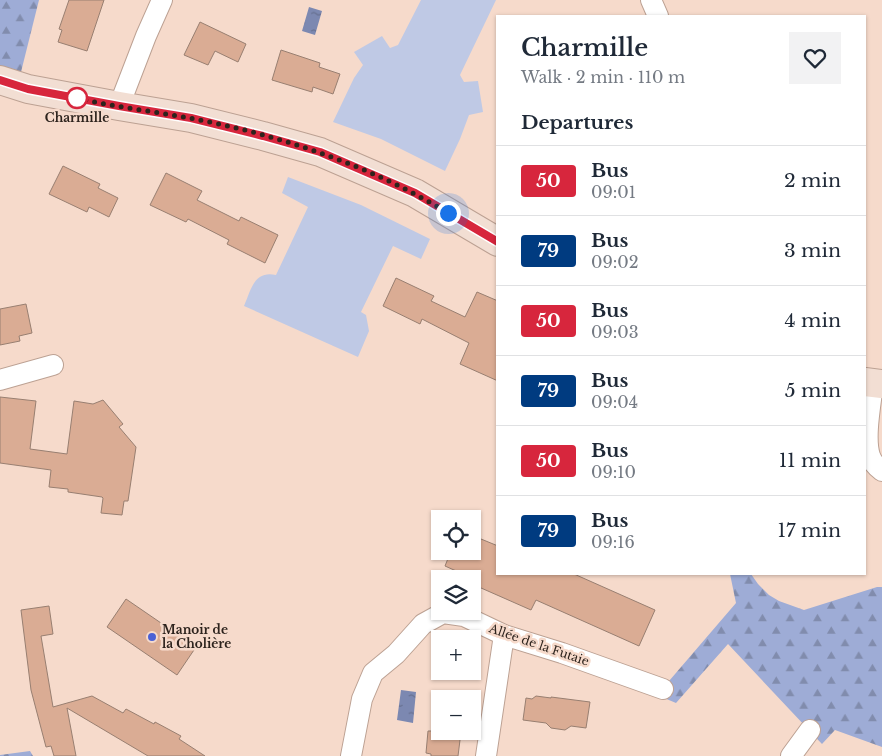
<!DOCTYPE html>
<meta charset="utf-8">
<style>
:root{--surface:#fff;--page:#f2f2f3;--text:#1f2937;--muted:#747a83;--line:#e0e1e3}
body{margin:0;font-family:"Libre Baskerville",serif;background:var(--page);color:var(--text);height:100vh;display:flex;flex-direction:column;font-size:19px;white-space:nowrap}
*{box-sizing:border-box;margin:0}
p{font-size:16px;color:var(--muted)}
.icon{flex:none;width:28px;height:28px;fill:none;stroke:currentColor;stroke-width:2;stroke-linecap:round;stroke-linejoin:round}
.map{position:relative;flex:1;overflow:hidden}
.details{position:absolute;left:496px;top:15px;width:370px;height:560px;display:flex;flex-direction:column;background:var(--surface);border-radius:0px;box-shadow:0 1px 4px #0004}
.details>*{flex:none}
.badge{padding:0 10px;border-radius:4px;font-size:18px;line-height:32px}
.controls{position:absolute;left:431px;top:510px;display:grid;gap:10px}
.controls a{display:grid;place-items:center;width:50px;height:50px;border-radius:0px;background:var(--surface);box-shadow:0 1px 4px #0004;font-size:25px}
.you{position:absolute;width:25px;height:25px;margin:-12px;border:4px solid #fff;border-radius:50%;background:#1a73e8;box-shadow:0 0 0 8px #1a73e833}
.map>.badge{position:absolute;translate:-50% -50%;box-shadow:0 0 0 2px #fff}
h2{padding:0 25px;font-size:19px;line-height:45px}
.round{display:grid;place-items:center;flex:none;width:52px;height:52px;border-radius:0px;background:var(--page)}
.headline{display:flex;align-items:center;justify-content:space-between;height:85px;padding:0 25px}
h1{font-size:24px;font-weight:600;line-height:38px}
ul{padding:0;list-style:none}
li{display:flex;align-items:center;gap:15px;height:70px;padding:0 25px;border-top:1px solid var(--line)}
li div{flex:1}
li b{display:block;font-size:19px}
li em{font-style:normal}
li .badge{min-width:55px;font-weight:700;text-align:center}
.map>svg:first-child{display:block}
.green{fill:#bfc9e5}
.forest{fill:url(#forest-firs)}
.water{fill:url(#water-ripples)}
.building{fill:#daac94;stroke:#987f71}
.lines{fill:none;stroke-linecap:round;stroke-linejoin:round}
.street-casing{stroke:#bca193;stroke-width:22}
.secondary-casing{stroke:#bca193;stroke-width:30}
.street{stroke:#fff;stroke-width:20}
.secondary{stroke:#f2ded3;stroke-width:28}
.line-casing{stroke:#fff;stroke-width:11}
.line{stroke:#d7263d;stroke-width:8}
.walk{stroke:#2d231d;stroke-width:5;stroke-dasharray:0 9}
.stop-dot{fill:#fff;stroke:#d7263d;stroke-width:2.5}
.poi-dot{fill:#4b61d5;stroke:#f6dacb;stroke-width:2}
.labels{text-anchor:middle;stroke-width:5;stroke-linejoin:round;paint-order:stroke}
.stop-label{font-size:12px;font-weight:bold;fill:#2d231d;stroke:#f6dacb}
.poi-label{font-size:12px;font-weight:bold;fill:#2d231d;stroke:#f6dacb;text-anchor:start}
.street-label{font-size:12px;fill:#2d231d;stroke:#f6dacb}
</style>
<div class="map">
<svg width="882" height="756" viewBox="0 0 882 756">
<defs>
<pattern id="forest-firs" width="22" height="20" patternUnits="userSpaceOnUse" patternTransform="scale(1.25)"><rect width="22" height="20" fill="#9eacd6"/><path d="M5 1l3.5 6h-7zM16 11l3.5 6h-7z" fill="#818cad"/></pattern>
<pattern id="water-ripples" width="26" height="14" patternUnits="userSpaceOnUse" patternTransform="scale(1.25)"><rect width="26" height="14" fill="#7c88b1"/><path d="M2 4q2-2 4 0t4 0M15 11q2-2 4 0t4 0" fill="none" stroke="#666f8f"/></pattern>
</defs>
<rect width="100%" height="100%" fill="#f6dacb"/>
<path class="green" d="M 421,0 L 496,0 L 460,75 L 464,82 L 478,81 L 483,112 L 469,115 L 460,139 L 445,171 L 381,139 L 333,122 L 354,78 L 363,65 L 354,52 L 382,36 L 390,48 L 398,45 Z
M 288,177 L 361,205 L 430,239 L 421,259 L 393,246 L 361,312 L 366,315 L 369,331 L 358,357 L 244,306 C 251,290 254,270 276,275 L 308,207 L 282,193 Z"/>
<path class="forest" d="M 0,0 L 39,0 L 20,76 L 0,67 Z
M 730,574 L 751,574 L 758,584 L 769,595 L 779,601 L 804,610 L 877,587 L 882,587 L 882,747 L 835,730 L 822,744 L 728,644 L 676,703 L 657,695 L 736,603 Z
M 30,751 L 33,756 L 0,756 L 0,755 Z"/>
<path class="water" d="M 309,7 L 322,11 L 315,35 L 302,31 Z
M 401,690 L 416,692 L 413,723 L 397,720 Z"/>
<path class="building" d="M 69,0 L 104,0 L 87,51 L 58,42 L 62,30 L 59,29 Z
M 200,22 L 246,44 L 238,62 L 215,51 L 208,65 L 184,55 Z
M 281,50 L 320,63 L 319,67 L 340,74 L 333,94 L 313,87 L 312,92 L 272,80 Z
M 63,166 L 100,184 L 98,188 L 118,198 L 109,217 L 89,207 L 87,212 L 49,194 Z
M 166,173 L 202,191 L 197,200 L 239,221 L 241,217 L 278,235 L 265,263 L 227,244 L 229,240 L 188,219 L 186,222 L 150,205 Z
M 396,278 L 434,296 L 431,301 L 465,317 L 477,292 L 498,301 L 498,381 L 460,364 L 469,343 L 422,319 L 420,324 L 383,306 Z
M 26,304 L 32,333 L 19,336 L 20,341 L 0,345 L 0,309 Z
M 0,397 L 36,401 L 30,449 L 67,454 L 74,401 L 93,404 L 103,400 L 123,424 L 119,427 L 136,447 L 128,501 L 124,501 L 122,515 L 101,513 L 103,498 L 102,497 L 68,492 L 68,489 L 49,487 L 51,470 L 0,463 Z
M 481,539 L 498,546 L 498,574 L 574,574 L 655,610 L 639,646 L 536,600 L 531,610 L 472,584 L 472,579 L 460,579 L 449,574 L 463,574 L 445,566 L 451,551 L 472,551 L 472,544 L 477,546 Z
M 126,599 L 196,647 L 177,675 L 107,627 Z
M 49,606 L 53,634 L 41,636 L 53,707 L 92,696 L 123,713 L 126,709 L 154,724 L 155,722 L 181,736 L 179,739 L 205,756 L 148,756 L 67,708 L 76,756 L 54,756 L 51,746 L 46,747 L 31,690 L 21,610 Z
M 536,696 L 551,698 L 551,697 L 590,702 L 586,728 L 571,726 L 565,730 L 551,728 L 546,723 L 523,720 L 526,698 L 532,699 Z
M 428,731 L 453,731 L 460,740 L 458,756 L 431,756 L 431,754 L 426,753 Z"/>
<g class="lines">
<defs>
<path id="street" d="M 651,0 L 658,16
M 119,106 L 146,36 L 162,0
M 0,380 L 53,365
M 873,384 C 871,403 864,438 870,456 C 872,462 877,467 882,471
M 351,756 L 362,699 L 373,673 L 396,654 L 423,624 L 443,613 L 464,616 L 504,635 L 562,653 L 663,689
M 486,756 L 504,635
M 791,756 L 810,730"/>
<path id="secondary" d="M 0,80 L 28,89 L 119,106 L 191,118 L 263,136 L 320,152 L 415,193 L 498,242
M 865,382 L 882,384"/>
</defs>
<use href="#street" class="street-casing"/>
<use href="#secondary" class="secondary-casing"/>
<use href="#street" class="street"/>
<use href="#secondary" class="secondary"/>
</g>
<g class="lines">
<defs>
<path id="line" d="M 0,80 L 28,89 L 119,106 L 191,118 L 263,136 L 320,152 L 415,193 L 498,242"/>
</defs>
<use href="#line" class="line-casing"/>
<use href="#line" class="line"/>
<path class="walk" d="M 77,98 C 114,107 152,111 189,118 C 277,134 372,166 448,213"/>
</g>
<circle class="stop-dot" cx="77" cy="98" r="10"/>
<circle class="poi-dot" cx="152" cy="637" r="5"/>
<g class="labels">
<g class="stop-label">
<text x="77" y="122">Charmille</text>
</g>
<g class="poi-label">
<text x="162" y="634">Manoir de<tspan x="162" dy="14">la Cholière</tspan></text>
</g>
<g class="street-label">
<text transform="translate(539 645) rotate(19)" y="4">Allée de la Futaie</text>
</g>
</g>
</svg>
<div class="controls">
<a><svg class="icon" aria-label="locate" viewBox="0 0 24 24"><circle cx="12" cy="12" r="6"/><path d="M12 2v4M12 18v4M2 12h4M18 12h4"/></svg></a>
<a><svg class="icon" aria-label="layers" viewBox="0 0 24 24"><path d="M12 4l9 5-9 5-9-5zM3 14l9 5 9-5"/></svg></a>
<a>+</a>
<a>−</a>
</div>
<div class="you" style="left:448px;top:213px"></div>
<section class="details">
<div class="headline"><div><h1>Charmille</h1><p>Walk · 2 min · 110 m</p></div><a class="round"><svg class="icon" aria-label="heart" viewBox="0 0 24 24"><path d="M12 20l-8-8c-3-5 5-10 8-4 3-6 11-1 8 4z"/></svg></a></div>
<h2>Departures</h2>
<ul>
<li><span class="badge" style="background:#d7263d;color:#fff">50</span><div><b>Bus</b><p>09:01</p></div><em>2 min</em></li>
<li><span class="badge" style="background:#003b80;color:#fff">79</span><div><b>Bus</b><p>09:02</p></div><em>3 min</em></li>
<li><span class="badge" style="background:#d7263d;color:#fff">50</span><div><b>Bus</b><p>09:03</p></div><em>4 min</em></li>
<li><span class="badge" style="background:#003b80;color:#fff">79</span><div><b>Bus</b><p>09:04</p></div><em>5 min</em></li>
<li><span class="badge" style="background:#d7263d;color:#fff">50</span><div><b>Bus</b><p>09:10</p></div><em>11 min</em></li>
<li><span class="badge" style="background:#003b80;color:#fff">79</span><div><b>Bus</b><p>09:16</p></div><em>17 min</em></li>
</ul>
</section>
</div>
